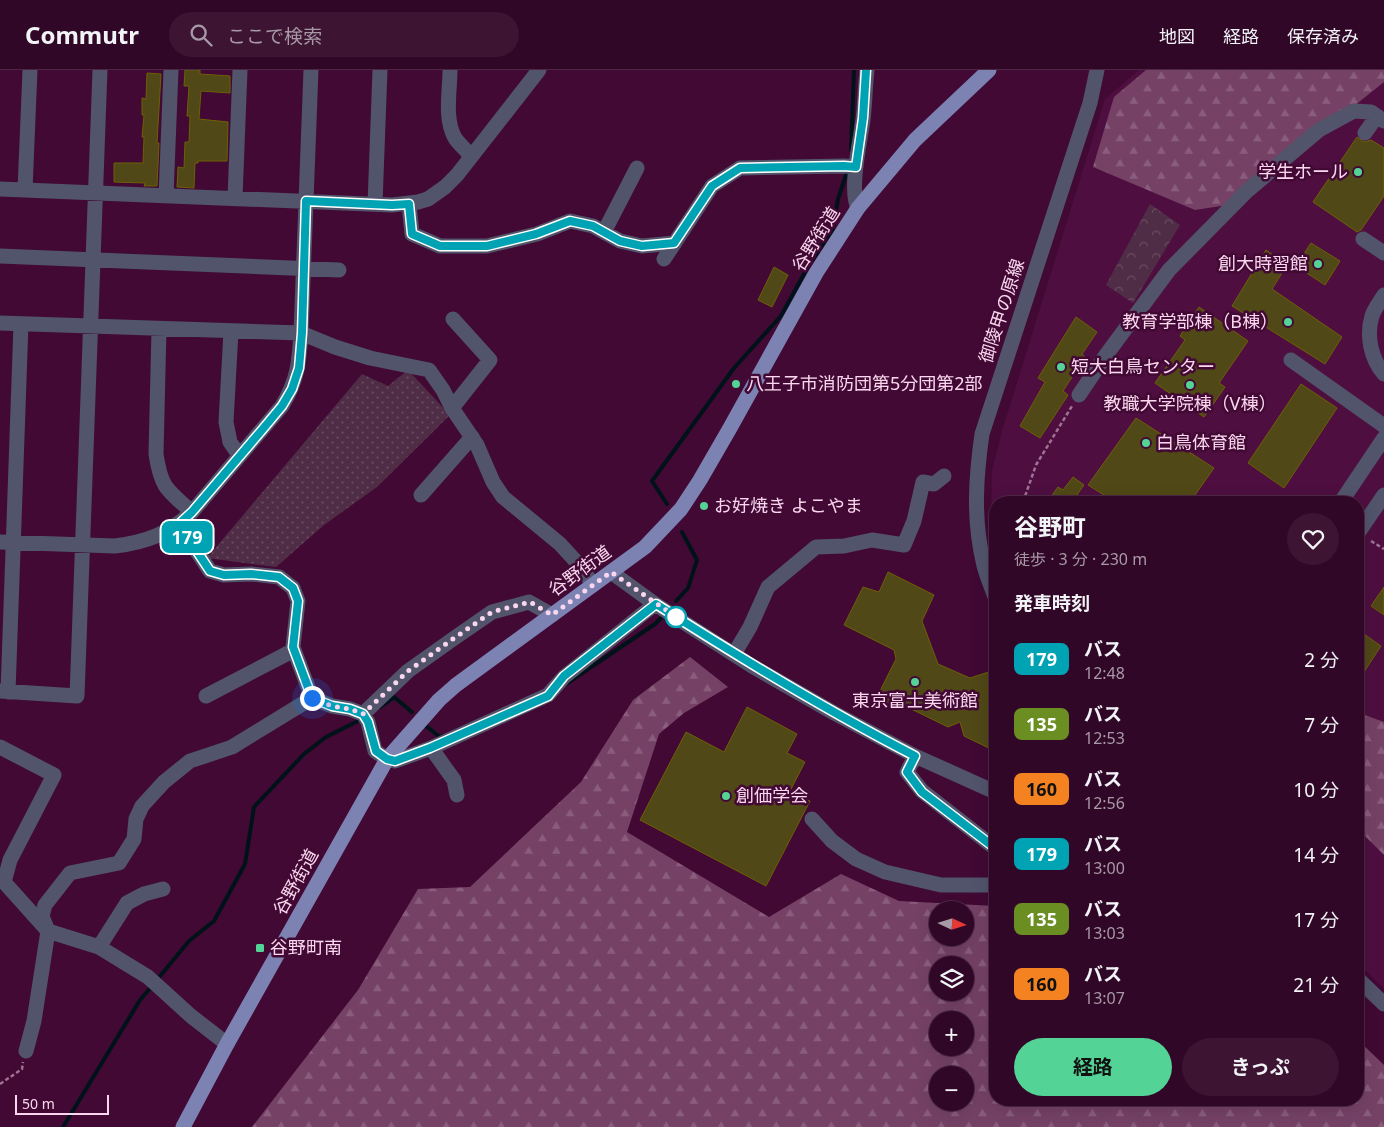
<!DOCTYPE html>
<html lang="ja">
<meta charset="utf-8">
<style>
:root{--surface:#310727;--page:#3d1533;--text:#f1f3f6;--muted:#a899a7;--line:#4c2844;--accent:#54d396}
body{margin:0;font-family:"Noto Sans","Noto Sans JP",sans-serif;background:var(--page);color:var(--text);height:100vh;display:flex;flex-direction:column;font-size:19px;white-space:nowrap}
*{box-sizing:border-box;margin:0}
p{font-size:16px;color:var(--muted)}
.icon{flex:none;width:28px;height:28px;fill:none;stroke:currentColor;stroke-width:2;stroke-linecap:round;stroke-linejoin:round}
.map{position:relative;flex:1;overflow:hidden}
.drawer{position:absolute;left:989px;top:426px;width:375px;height:610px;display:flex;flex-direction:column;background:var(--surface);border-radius:20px;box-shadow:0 5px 20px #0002,0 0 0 1px var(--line)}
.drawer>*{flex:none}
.badge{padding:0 10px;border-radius:8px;font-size:18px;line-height:32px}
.needle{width:32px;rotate:94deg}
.buttons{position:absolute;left:929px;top:831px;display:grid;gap:10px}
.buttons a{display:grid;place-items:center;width:45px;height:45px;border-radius:50%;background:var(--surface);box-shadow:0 5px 20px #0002,0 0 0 1px var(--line);font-size:25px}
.scale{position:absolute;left:15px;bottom:12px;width:94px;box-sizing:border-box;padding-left:5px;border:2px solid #fad7ee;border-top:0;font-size:14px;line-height:18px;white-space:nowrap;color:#fad7ee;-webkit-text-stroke:4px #410934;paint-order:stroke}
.you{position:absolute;width:25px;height:25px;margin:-12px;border:4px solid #fff;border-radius:50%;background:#1a73e8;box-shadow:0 0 0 8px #1a73e833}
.map>.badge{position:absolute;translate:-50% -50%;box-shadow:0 0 0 2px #fff}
h2{padding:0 25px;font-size:19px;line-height:45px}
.round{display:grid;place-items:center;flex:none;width:52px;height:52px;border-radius:26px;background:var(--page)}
.headline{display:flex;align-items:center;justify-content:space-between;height:85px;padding:0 25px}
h1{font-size:24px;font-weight:700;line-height:38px}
.cta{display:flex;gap:10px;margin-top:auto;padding:10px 25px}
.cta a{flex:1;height:58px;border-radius:30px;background:var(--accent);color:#111;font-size:20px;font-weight:700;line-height:58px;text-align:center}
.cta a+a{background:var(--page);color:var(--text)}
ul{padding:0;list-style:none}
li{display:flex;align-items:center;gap:15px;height:65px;padding:0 25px}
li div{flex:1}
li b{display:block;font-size:19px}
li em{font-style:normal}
li .badge{min-width:55px;font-weight:700;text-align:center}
header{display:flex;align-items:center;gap:30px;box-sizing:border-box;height:70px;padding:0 25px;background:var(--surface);border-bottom:1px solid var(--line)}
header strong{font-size:24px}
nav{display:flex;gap:28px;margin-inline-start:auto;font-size:18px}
.search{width:350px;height:45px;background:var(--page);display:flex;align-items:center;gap:12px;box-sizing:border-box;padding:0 18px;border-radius:28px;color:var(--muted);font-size:19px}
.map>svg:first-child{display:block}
.built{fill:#4e0f40}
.grass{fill:url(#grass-dots)}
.forest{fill:url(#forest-firs);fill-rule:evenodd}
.park{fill:url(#park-crowns)}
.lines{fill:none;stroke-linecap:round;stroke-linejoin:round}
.stream{stroke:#001219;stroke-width:4}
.building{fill:#504816;stroke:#6e6005}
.path{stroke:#a07394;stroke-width:2.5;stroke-dasharray:4 2.5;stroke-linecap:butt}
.minor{stroke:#51546b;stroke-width:15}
.major{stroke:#7c82b2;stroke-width:15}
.line-casing{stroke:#fff;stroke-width:11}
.line{stroke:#00a3b4;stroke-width:8}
.walk{stroke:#fad7ee;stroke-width:5;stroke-dasharray:0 9}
.poi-dot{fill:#54d396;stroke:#410934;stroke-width:2}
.stop-dot{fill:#fff;stroke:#00a3b4;stroke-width:2.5}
.labels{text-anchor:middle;stroke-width:5;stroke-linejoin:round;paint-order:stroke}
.poi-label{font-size:18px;fill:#fad7ee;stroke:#410934;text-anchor:start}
.street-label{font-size:18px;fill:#fad7ee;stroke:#410934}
</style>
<header>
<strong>Commutr</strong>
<div class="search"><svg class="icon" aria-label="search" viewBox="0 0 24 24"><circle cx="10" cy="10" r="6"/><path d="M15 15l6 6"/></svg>ここで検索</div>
<nav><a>地図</a><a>経路</a><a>保存済み</a></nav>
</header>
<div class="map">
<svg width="1384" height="1057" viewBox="0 0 1384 1057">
<defs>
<pattern id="grass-dots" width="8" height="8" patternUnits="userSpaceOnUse" patternTransform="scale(1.25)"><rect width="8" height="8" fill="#502d46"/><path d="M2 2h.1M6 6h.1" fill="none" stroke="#6a4b61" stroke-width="1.8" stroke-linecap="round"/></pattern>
<pattern id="forest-firs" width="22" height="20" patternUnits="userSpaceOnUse" patternTransform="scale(1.25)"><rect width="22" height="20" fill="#754266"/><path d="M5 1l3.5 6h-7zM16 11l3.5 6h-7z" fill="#8a5d7c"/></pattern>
<pattern id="park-crowns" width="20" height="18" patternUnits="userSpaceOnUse" patternTransform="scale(1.25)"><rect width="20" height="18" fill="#502d46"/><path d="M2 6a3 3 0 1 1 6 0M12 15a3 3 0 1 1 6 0" fill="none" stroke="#6a4b61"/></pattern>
</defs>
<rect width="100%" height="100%" fill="#410934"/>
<path class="built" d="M 1139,0 L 1384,0 L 1384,919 L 1358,893 L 1358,432 L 995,432 L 995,475 L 991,447 L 992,401 L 1002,361 L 1105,29 Z"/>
<path class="grass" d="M 408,300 L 450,345 L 377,417 L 324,455 L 276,497 L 207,488 L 362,304 L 388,316 Z"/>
<path class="forest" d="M 1146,0 L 1384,0 L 1384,12 L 1344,44 L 1240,133 L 1195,140 L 1093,97 L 1114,27 Z
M 690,587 L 728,617 L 684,643 L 659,664 L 627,762 L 769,847 L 841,804 L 899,831 L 995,836 L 995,1030 L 1358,1030 L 1358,970 L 1384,995 L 1384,1057 L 252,1057 L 358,920 L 418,819 L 470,817 L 581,712 L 633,630 ZM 938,840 L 965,840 L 965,868 L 938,868 ZM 938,895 L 965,895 L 965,922 L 938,922 ZM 938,950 L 965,950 L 965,978 L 938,978 ZM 938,1005 L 965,1005 L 965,1032 L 938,1032 Z
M 1362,644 L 1384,652 L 1384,785 L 1358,759 L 1358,653 Z"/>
<path class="park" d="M 1150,134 L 1180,155 L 1133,233 L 1106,215 Z"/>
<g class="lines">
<path class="stream" d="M 851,80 L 854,0
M 667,434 L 652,411 L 734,298 L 781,246 L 809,195 L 833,159 L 838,129 L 848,99
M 676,531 L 688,518 L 697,490 L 682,462
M 566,614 L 655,554 L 661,548
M 380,637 L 394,627 L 412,642
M 426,656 L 440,667 L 443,666
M 156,911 L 189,871 L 214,851 L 245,794 L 254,737 L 304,684 L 326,667 L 358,651
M 63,1057 L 140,930 L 152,916"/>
</g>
<path class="building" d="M 185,0 L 200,0 L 200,4 L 230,6 L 230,23 L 201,21 L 199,49 L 228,52 L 227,91 L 198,91 L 198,93 L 195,93 L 194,118 L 177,117 L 178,97 L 184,98 L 185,72 L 189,72 L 190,46 L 187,46 L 189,16 L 184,16 Z
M 147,3 L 161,4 L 157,73 L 159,73 L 157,116 L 144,116 L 145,113 L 114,112 L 114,93 L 143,93 L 144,67 L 142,67 L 144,45 L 142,45 L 142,28 L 146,29 Z
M 1357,67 L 1364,72 L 1371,70 L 1384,78 L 1384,126 L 1361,160 L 1357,162 L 1313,132 Z
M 1311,173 L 1340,191 L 1325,215 L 1296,196 Z
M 1266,180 L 1287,195 L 1272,219 L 1342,267 L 1325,294 L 1232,236 Z
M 774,197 L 788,205 L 772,237 L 758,230 Z
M 1199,237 L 1248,271 L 1219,313 L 1225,317 L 1204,347 L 1155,313 L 1185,270 L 1180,266 Z
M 1076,247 L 1097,262 L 1082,284 L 1085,287 L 1063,321 L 1068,325 L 1040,368 L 1020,356 L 1045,312 L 1038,308 Z
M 1301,314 L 1337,338 L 1284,418 L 1248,393 Z
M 1136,348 L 1214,398 L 1190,432 L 1115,432 L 1088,415 Z
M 1073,407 L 1084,415 L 1072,432 L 1047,432 L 1058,417 L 1063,420 Z
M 888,502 L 934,525 L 922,551 L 938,594 L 970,608 L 995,600 L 995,681 L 964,666 L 960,652 L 948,657 L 905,636 L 903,640 L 877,627 L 896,589 L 894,580 L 844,555 L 863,517 L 879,522 Z
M 1384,517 L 1384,545 L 1371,536 Z
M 1358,560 L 1381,576 L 1358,611 Z
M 747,637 L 797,664 L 787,683 L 805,692 L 790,721 L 810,731 L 766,816 L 640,750 L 686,662 L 724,682 Z"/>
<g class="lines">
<path class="path" d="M 1023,432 L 1036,395 L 1072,336
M 1371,471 L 1384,479
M 0,1014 L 22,999 L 23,992"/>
<path class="minor" d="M 450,0 C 450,21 444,49 455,68 C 459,74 466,80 471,86
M 1365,63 L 1377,46
M 0,119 L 392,135 L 418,132 L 428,129 L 445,117 L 457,105 L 539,0
M 25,120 L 30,0
M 166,126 L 171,0
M 235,128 L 240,0
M 375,134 L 380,0
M 409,134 L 412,164 L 440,176 L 487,176 L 537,164 L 570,151 L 593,156 L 620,171 L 642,176 L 675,173
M 858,138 C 849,120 860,72 863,50 C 865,34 865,17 867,0
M 604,162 L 637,98
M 1363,169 L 1384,183
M 0,186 L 339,200
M 664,189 L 712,116 L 740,98 L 844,96 L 856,97
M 1384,225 C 1380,232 1374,239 1372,246 C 1366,266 1371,289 1384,304
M 0,253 L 301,263 L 335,277 L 370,288 L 429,300 L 443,320 L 452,338 L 477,375 L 493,412 L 503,427 L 560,474 L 582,498 L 593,515
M 159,259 L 156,384 C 161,418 167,420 192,442
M 231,261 L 226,352 L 230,372 L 239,385
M 1291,290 L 1384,356
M 1079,325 L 1106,285 L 1169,200 L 1247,121 L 1319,60 L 1354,41 L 1371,42 L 1384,51
M 452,338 L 490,290 L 453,249
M 421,425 L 472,367
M 1341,432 L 1384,368
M 179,454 L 210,501 L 224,505 L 251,504 L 279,507 L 293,518 L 298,531 L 293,577 L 312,628
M 1358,463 L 1384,425
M 0,472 L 115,476 C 147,472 168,464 192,442 L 282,336 C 298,309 299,293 301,263 L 311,0
M 611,502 L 655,534 L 752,596 L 834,643 L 915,686 L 995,722
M 995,527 C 991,515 985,503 983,491 C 973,448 976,406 982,364 L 1090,33 L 1097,0
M 734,584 L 750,557 L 768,517 L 816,477 L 844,476 L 872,470 L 904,475 L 914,451 L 923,412 L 934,414 L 944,406
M 0,621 L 77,626 L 100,0
M 8,622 L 21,254
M 206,626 L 294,580
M 363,644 L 368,652 L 375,681 L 387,689 L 395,691 L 431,678 L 548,625 L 564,607 L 655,534
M 0,677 L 54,705 L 10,790 L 4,812 L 48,861 L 99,877 L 148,907 L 191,946 L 227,974
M 431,678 L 454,710 L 457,725
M 915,686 L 907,702 L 922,721 L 995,778
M 812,749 L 832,771 L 856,789 L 885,802 L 941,815 L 995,815
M 99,877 L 127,833 L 144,824 L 163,819
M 1358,909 L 1384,934
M 26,981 L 34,951 L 48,861 L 42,846 L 45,835 L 70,803 L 119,793 L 134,769 L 136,749 L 142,736 L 164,712 L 190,691 L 232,677 L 312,628 L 332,636 L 350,639 L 363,644 L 408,601 L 453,569 L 492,542 L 529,532 L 552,545"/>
<path class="major" d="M 183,1057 L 227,974 L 387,689 L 439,630 L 456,615 L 645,477 L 681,439 L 700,410 L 730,358 L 816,203 L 858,138 L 915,70 L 989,0"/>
</g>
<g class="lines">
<defs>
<path id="line" d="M 866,0 L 863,48 L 856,97 L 844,96 L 740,98 L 712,116 L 674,173 L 642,176 L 620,171 L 593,156 L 570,151 L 536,164 L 487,176 L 440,176 L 412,164 L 409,134 L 392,135 L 306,131 L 302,263 L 299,298 L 292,319 L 282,336 L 262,360 L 192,442 L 179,454 L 210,501 L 224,505 L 251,504 L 279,507 L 293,518 L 298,531 L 293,577 L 312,628 L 332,636 L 350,639 L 363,644 L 368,652 L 376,681 L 387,689 L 395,691 L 430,678 L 548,626 L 564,606 L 656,534 C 740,588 826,640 915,686 L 907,702 L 922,722 L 995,778"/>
</defs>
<use href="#line" class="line-casing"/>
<use href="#line" class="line"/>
<path class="walk" d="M 312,628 L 332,636 L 350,639 L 363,644 L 408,601 L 453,569 L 492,542 L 530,532 L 552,545 L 611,502 L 676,547"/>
</g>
<g class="poi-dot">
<circle cx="1358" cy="102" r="5"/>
<circle cx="1318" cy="194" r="5"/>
<circle cx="1288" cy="252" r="5"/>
<circle cx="1061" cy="297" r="5"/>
<circle cx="736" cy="314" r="5"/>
<circle cx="1190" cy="315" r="5"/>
<circle cx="1146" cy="373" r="5"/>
<circle cx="704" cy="436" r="5"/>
<circle cx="915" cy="612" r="5"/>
<circle cx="726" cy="726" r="5"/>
<rect x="255" y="873" width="10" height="10" rx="2.5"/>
</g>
<circle class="stop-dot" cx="676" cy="547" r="10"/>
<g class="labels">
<g class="poi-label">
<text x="1348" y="108" text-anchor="end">学生ホール</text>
<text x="1308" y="200" text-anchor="end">創大時習館</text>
<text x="1278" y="258" text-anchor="end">教育学部棟（B棟）</text>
<text x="1071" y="303">短大白鳥センター</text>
<text x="746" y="320">八王子市消防団第5分団第2部</text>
<text x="1190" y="340" text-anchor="middle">教職大学院棟（V棟）</text>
<text x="1156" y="379">白鳥体育館</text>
<text x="714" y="442">お好焼き よこやま</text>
<text x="915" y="637" text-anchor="middle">東京富士美術館</text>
<text x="736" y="732">創価学会</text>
<text x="270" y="884">谷野町南</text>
</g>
<g class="street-label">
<text transform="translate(816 169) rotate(-58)" y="6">谷野街道</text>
<text transform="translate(1002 241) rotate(-72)" y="6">御陵甲の原線</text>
<text transform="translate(580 501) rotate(-36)" y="6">谷野街道</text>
<text transform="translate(296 812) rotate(-61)" y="6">谷野街道</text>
</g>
</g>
</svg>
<div class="buttons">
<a><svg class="needle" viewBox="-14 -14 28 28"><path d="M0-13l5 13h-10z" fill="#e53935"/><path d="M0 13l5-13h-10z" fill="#a899a7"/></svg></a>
<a><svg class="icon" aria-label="layers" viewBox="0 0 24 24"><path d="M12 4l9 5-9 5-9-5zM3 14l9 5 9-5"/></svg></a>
<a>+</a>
<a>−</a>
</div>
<div class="scale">50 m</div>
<div class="you" style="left:312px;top:628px"></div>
<b class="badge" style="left:187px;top:467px;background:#00a3b4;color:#fff">179</b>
<section class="drawer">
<div class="headline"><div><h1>谷野町</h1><p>徒歩 · 3 分 · 230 m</p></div><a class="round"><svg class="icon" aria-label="heart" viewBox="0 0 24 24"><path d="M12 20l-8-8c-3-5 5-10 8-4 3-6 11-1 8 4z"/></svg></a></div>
<h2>発車時刻</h2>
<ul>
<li><span class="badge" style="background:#00a3b4;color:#fff">179</span><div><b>バス</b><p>12:48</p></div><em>2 分</em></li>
<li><span class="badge" style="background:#6b8e23;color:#fff">135</span><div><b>バス</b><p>12:53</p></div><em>7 分</em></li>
<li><span class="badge" style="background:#f58220;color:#111">160</span><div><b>バス</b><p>12:56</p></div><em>10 分</em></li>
<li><span class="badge" style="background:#00a3b4;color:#fff">179</span><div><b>バス</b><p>13:00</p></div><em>14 分</em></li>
<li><span class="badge" style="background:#6b8e23;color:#fff">135</span><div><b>バス</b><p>13:03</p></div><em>17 分</em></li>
<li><span class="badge" style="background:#f58220;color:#111">160</span><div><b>バス</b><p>13:07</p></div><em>21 分</em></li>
</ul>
<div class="cta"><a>経路</a><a>きっぷ</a></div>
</section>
</div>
